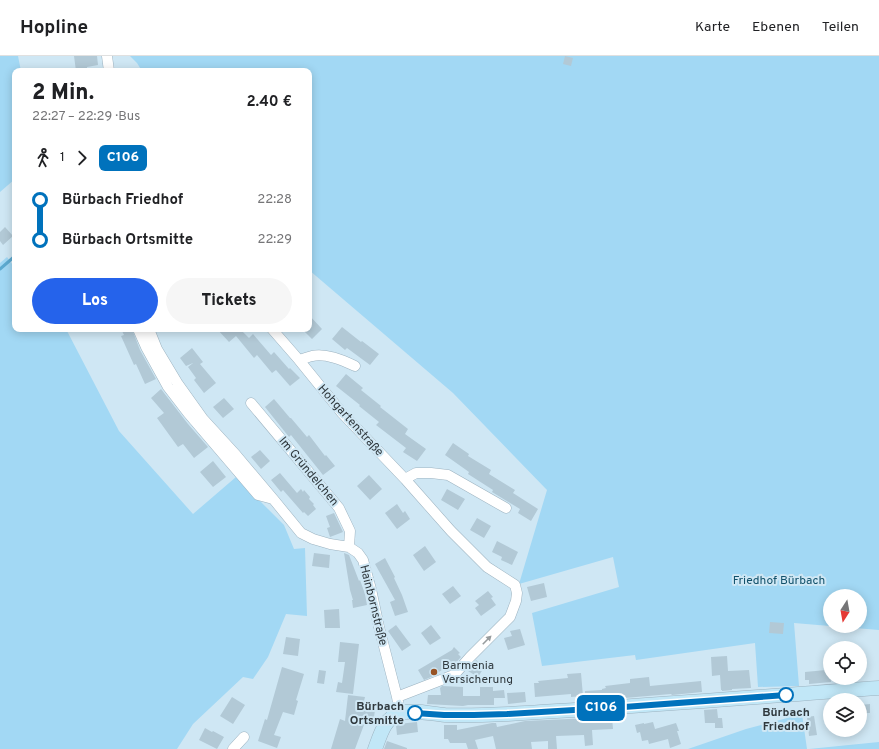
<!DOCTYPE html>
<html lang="de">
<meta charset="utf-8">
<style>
:root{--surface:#fff;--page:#f6f6f6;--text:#202124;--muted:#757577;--line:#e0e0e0;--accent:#2563eb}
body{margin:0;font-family:Overpass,sans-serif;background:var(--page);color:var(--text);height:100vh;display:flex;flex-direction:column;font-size:15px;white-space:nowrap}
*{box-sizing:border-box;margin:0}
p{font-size:13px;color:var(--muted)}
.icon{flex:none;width:22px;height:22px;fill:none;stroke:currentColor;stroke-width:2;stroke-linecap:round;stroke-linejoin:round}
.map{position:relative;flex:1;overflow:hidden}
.drawer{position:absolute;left:12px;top:12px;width:300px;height:264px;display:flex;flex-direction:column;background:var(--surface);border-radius:8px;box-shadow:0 2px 10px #0003}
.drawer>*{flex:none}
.badge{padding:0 8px;border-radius:6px;font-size:14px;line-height:26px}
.needle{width:26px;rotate:191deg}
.tools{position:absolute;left:823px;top:533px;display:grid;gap:8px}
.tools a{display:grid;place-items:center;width:44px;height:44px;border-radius:50%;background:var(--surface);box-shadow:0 2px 10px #0003;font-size:20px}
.map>.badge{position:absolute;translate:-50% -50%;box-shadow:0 0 0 2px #fff}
.legs{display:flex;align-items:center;gap:6px;height:44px;padding:0 20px;font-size:13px}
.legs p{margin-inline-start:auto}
.head{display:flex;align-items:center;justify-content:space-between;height:68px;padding:0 20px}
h1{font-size:22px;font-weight:800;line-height:30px}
.cta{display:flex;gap:8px;margin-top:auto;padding:8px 20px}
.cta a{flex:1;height:46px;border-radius:24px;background:var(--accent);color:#fff;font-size:16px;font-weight:800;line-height:46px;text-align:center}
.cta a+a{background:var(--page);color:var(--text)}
ul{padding:0 20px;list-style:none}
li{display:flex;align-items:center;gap:14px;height:40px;font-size:15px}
li i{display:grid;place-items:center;width:6px;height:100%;margin:0 5px;background:currentColor}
li i::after{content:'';width:10px;height:10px;margin:-5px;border:3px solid;border-radius:50%;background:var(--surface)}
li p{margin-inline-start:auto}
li:first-child i{background:linear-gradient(#0000 50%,currentColor 0)}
li:last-child i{background:linear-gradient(currentColor 50%,#0000 0)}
header{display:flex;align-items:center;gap:24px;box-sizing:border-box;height:56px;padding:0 20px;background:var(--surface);border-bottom:1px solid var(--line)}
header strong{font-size:19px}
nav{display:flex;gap:22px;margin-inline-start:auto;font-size:14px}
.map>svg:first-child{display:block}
.green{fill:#a2d8f4}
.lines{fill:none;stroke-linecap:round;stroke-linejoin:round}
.stream{stroke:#5daad0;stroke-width:3}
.building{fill:#b2c9d6}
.street-casing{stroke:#9db3c0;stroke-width:11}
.secondary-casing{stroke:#9db3c0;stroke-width:15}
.street{stroke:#fff;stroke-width:10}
.secondary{stroke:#c1e7f7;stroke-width:14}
.oneway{fill:#979c9e}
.line-1-casing{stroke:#fff;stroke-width:9}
.line-1{stroke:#0072bc;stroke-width:6}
.poi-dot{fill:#975325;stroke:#cfe7f4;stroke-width:1.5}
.stop-1-dot{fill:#fff;stroke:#0072bc;stroke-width:2}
.labels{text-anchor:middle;stroke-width:4;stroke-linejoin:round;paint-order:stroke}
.street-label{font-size:12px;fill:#2f383d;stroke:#cfe7f4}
.park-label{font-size:12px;fill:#11516b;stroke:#cfe7f4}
.poi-label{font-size:12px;fill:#2f383d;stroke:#cfe7f4;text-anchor:start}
.stop-label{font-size:12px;font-weight:bold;fill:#2f383d;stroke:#cfe7f4;text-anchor:end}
</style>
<header>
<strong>Hopline</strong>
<nav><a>Karte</a><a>Ebenen</a><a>Teilen</a></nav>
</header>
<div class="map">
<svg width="879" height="693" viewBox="0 0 879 693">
<rect width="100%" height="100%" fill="#cfe7f4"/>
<path class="green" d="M 0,0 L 18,0 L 21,15 L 15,15 L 15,123 L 0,136 Z
M 130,0 L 879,0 L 879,574 L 831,570 L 860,570 L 860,540 L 830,540 L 830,570 L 794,567 L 799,630 L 758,631 L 755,587 L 636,604 L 635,599 L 542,610 L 532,557 L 619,531 L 613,501 L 519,528 L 547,434 L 453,337 L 309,214 L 309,15 L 142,15 L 137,7 Z
M 7,201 L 15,212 L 15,273 L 66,273 L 119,375 L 193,458 L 236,421 L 284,469 L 294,493 L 305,492 L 307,560 L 286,558 L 268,601 L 253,623 L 243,621 L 193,668 L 177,693 L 0,693 L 0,207 Z
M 802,658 L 807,693 L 688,693 L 746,673 Z
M 879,686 L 879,693 L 809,693 Z"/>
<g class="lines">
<path class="stream" d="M 0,213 L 15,200"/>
</g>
<path class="building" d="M 74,0 L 97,0 L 98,9 L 87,11 L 87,15 L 76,15 Z
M 565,0 L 573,2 L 571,10 L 563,8 Z
M 5,171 L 13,180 L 3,189 L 0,185 L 0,176 Z
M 309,259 L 322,273 L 312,283 L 302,273 L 309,273 Z
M 342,271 L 361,286 L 362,285 L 379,298 L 370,309 L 347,292 L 345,294 L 332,283 Z
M 121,273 L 132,273 L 140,294 L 156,323 L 145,328 L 136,308 L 134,309 L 121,280 L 124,279 Z
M 217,273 L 244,273 L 242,275 L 249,282 L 253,278 L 271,299 L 274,296 L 289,313 L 290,312 L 300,322 L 290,330 L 276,314 L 272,317 L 257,299 L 254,302 L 236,280 L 229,286 Z
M 192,292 L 203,306 L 200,308 L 216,327 L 204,337 L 194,324 L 196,322 L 188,311 L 193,307 L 186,310 L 180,302 Z
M 346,318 L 363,332 L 361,334 L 381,350 L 380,351 L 408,373 L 405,378 L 426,393 L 417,405 L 403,396 L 406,392 L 376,369 L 379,366 L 359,350 L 360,349 L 336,330 Z
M 161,333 L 188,368 L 208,391 L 194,402 L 183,388 L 178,391 L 157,362 L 164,357 L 151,342 Z
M 224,342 L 234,353 L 223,362 L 213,351 Z
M 274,343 L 290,362 L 291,362 L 307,381 L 309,379 L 325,400 L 326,399 L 335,410 L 323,419 L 291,379 L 289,381 L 265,351 Z
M 453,387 L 469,398 L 468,400 L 491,414 L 489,418 L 515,434 L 513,437 L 538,453 L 531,465 L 518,457 L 520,453 L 492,436 L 493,434 L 468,418 L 469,416 L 445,399 Z
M 260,394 L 270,405 L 261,413 L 251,401 Z
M 213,405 L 226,421 L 213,431 L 200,416 Z
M 280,417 L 297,437 L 301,433 L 303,436 L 304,434 L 310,441 L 309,443 L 314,448 L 313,449 L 316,453 L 308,460 L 304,456 L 303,457 L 283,434 L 281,436 L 271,424 Z
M 369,419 L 382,433 L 370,444 L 357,430 Z
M 447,433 L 465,443 L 458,454 L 441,444 Z
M 397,448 L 403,457 L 405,455 L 410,463 L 397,473 L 385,457 Z
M 334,457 L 343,476 L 330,481 L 327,472 L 330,471 L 326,460 Z
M 477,462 L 491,470 L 484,482 L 470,474 Z
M 497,485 L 518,496 L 512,509 L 501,504 L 502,501 L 492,496 Z
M 425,490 L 436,506 L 424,515 L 413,499 Z
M 314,497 L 330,499 L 329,512 L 312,510 Z
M 344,497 L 349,499 L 359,525 L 360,524 L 365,538 L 367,549 L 353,552 L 352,544 L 353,544 L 350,534 Z
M 385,502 L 395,521 L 394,522 L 402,539 L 408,556 L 395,560 L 390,546 L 395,544 L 375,508 Z
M 544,527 L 547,541 L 531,545 L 527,531 Z
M 453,530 L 461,540 L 450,548 L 442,538 Z
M 488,535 L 493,541 L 491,542 L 496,549 L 481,560 L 475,552 L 479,549 L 475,545 Z
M 339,553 L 340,572 L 325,572 L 324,554 Z
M 770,566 L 784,567 L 783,578 L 769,577 Z
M 396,569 L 411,589 L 402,595 L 388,575 Z
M 431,569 L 441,582 L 430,589 L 421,577 Z
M 520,573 L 525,589 L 508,594 L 504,582 L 512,580 L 510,575 Z
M 286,581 L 300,583 L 298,600 L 283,598 Z
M 340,586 L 359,588 L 353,638 L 336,636 L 338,626 L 342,627 L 345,606 L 338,606 Z
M 454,591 L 460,597 L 458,598 L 461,601 L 453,610 L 449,613 L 445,612 L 431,621 L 424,624 L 418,614 L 452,594 Z
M 727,600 L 728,615 L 749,614 L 751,632 L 732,633 L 732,634 L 722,635 L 722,634 L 721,634 L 720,619 L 712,620 L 711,601 Z
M 476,604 L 485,610 L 478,621 L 468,615 Z
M 282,611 L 304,618 L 296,644 L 298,645 L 294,659 L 283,656 L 274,679 L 281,681 L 277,692 L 258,685 L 265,663 L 267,664 Z
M 319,614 L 326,615 L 324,628 L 317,627 Z
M 826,614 L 826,618 L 830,618 L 831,626 L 809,628 L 809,624 L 805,624 L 805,616 Z
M 581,617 L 583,640 L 571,641 L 571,638 L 535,641 L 534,627 L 539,627 L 538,625 L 568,622 L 567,618 Z
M 649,621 L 650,630 L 701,625 L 702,636 L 672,639 L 671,638 L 601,644 L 601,642 L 585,643 L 585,635 L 602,634 L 602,633 L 606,632 L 605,630 L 630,627 L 630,623 Z
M 442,630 L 463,631 L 463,640 L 480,640 L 480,631 L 493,631 L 493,635 L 504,634 L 505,642 L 494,642 L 494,649 L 468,649 L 463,650 L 427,648 L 428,639 L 441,639 L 440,632 Z
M 525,636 L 526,646 L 508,648 L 507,637 Z
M 348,639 L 365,641 L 364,645 L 376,647 L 373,668 L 365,666 L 355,693 L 331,693 L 340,663 L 345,665 Z
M 232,641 L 245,649 L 233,668 L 220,660 Z
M 870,648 L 870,657 L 860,657 L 860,649 Z
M 717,653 L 718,662 L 722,662 L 723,672 L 715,672 L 715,667 L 705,667 L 704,654 Z
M 814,660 L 817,679 L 809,680 L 807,661 Z
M 612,661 L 613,673 L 592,674 L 593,689 L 585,690 L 584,679 L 556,680 L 557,693 L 548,693 L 548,685 L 531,686 L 532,693 L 496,693 L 493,680 L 475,684 L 478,693 L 468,693 L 466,687 L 450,687 L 448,683 L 444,683 L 444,669 L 457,669 L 457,674 L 492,667 L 496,667 L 497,671 L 525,665 Z
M 417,666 L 418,676 L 397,679 L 396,669 L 398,668 Z
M 653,666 L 655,673 L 676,667 L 679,675 L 677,675 L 681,688 L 670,692 L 668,683 L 649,688 L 648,684 L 642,685 L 640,676 L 637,677 L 635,669 L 644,667 L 644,668 Z
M 205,672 L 212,676 L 213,675 L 224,681 L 217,693 L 199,684 Z
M 387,685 L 407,692 L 407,693 L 384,693 Z"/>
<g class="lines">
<defs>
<path id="street" d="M 107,0 L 109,15
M 138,273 L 146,291 L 168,331 L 188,357 L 258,439 L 273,443
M 149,273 L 157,293 L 178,328 L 203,363 L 236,399 L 274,444 L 301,477 L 313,483 L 330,488 L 349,491 L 358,497 L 363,504 L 371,533 L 379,571 L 397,641 L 400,657
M 272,273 L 299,304 L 342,357 L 405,423 L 451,475 L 487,511 L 515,529 L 517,537 L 516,545 L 510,561 L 470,601 L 454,619 L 397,641
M 299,304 C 303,303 308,301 312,300 C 326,297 342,304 355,310
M 251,347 L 339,452 L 350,475 L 349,491
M 405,423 L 416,417 L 431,417 L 448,419 L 506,452
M 233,693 L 244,681"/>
<path id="secondary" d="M 375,693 C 380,680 384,662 400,657 C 412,653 431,658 445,659 C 466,660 487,659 508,658 C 632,651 755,641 879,632"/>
</defs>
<use href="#street" class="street-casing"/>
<use href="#secondary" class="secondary-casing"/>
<use href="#street" class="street"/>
<use href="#secondary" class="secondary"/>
</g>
<defs><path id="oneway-solid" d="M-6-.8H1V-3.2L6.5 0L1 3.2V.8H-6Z"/></defs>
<use class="oneway" href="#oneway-solid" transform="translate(487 584) rotate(-45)"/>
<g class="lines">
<defs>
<path id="line-1" d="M 415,657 L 444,659 L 474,659 L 507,658 L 624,651 L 786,639"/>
</defs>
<use href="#line-1" class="line-1-casing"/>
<use href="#line-1" class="line-1"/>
</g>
<circle class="poi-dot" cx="434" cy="616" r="4"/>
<g class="stop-1-dot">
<circle cx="786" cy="639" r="7"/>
<circle cx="415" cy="657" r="7"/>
</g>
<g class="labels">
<g class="street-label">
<text transform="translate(351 364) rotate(48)" y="4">Hohgartenstraße</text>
<text transform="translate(309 415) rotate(50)" y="4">Im Gründelchen</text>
<text transform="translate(374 549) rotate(76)" y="4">Hainbornstraße</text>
</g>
<g class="park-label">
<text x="779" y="528">Friedhof Bürbach</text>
</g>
<g class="poi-label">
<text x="442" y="613">Barmenia<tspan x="442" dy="14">Versicherung</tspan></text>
</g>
<g class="stop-label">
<text x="404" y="654">Bürbach<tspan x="404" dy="14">Ortsmitte</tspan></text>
<text x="786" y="660" text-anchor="middle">Bürbach<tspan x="786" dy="14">Friedhof</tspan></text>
</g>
</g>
</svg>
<div class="tools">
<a><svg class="needle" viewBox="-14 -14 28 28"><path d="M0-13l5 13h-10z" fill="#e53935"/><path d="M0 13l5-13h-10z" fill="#757577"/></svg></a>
<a><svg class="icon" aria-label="locate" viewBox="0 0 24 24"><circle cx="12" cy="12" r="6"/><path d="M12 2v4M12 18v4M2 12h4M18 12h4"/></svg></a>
<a><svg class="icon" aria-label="layers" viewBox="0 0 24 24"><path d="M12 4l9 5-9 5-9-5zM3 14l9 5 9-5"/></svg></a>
</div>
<b class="badge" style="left:601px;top:652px;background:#0072bc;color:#fff">C106</b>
<section class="drawer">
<div class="head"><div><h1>2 Min.</h1><p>22:27 – 22:29 · Bus</p></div><b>2.40 €</b></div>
<div class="legs"><svg class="icon" aria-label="walk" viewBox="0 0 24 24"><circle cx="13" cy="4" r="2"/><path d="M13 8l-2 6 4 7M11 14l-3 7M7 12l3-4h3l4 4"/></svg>1<svg class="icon" aria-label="forward" viewBox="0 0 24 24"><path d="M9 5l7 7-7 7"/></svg><b class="badge" style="background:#0072bc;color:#fff">C106</b></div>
<ul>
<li><i style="color:#0072bc"></i><b>Bürbach Friedhof</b><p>22:28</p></li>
<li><i style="color:#0072bc"></i><b>Bürbach Ortsmitte</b><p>22:29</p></li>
</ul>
<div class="cta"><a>Los</a><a>Tickets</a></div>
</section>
</div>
